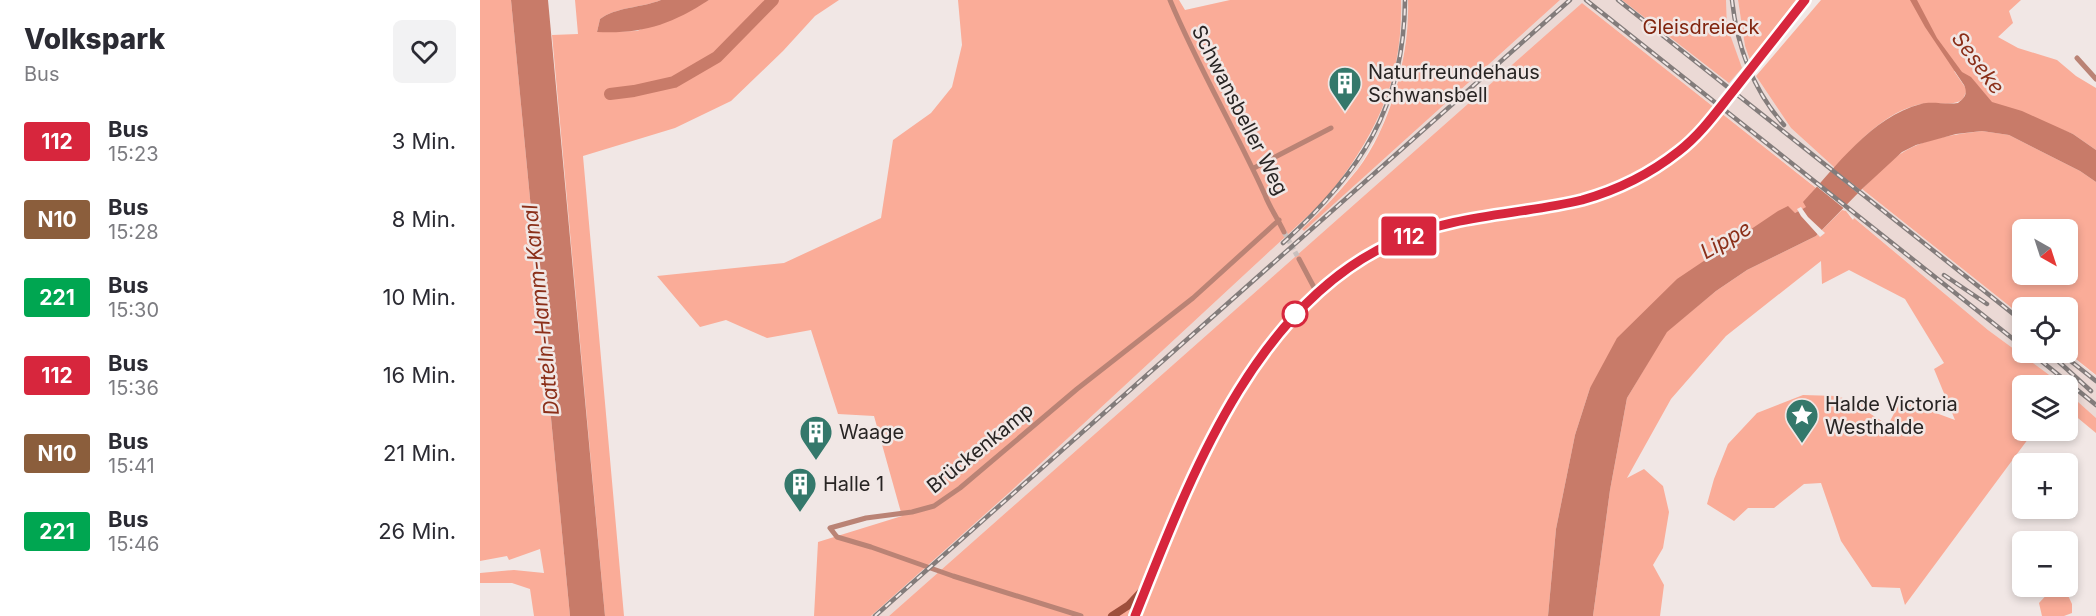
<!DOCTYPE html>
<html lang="de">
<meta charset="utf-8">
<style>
:root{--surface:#fff;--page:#f2f2f3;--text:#2b2b33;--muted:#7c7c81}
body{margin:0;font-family:Inter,sans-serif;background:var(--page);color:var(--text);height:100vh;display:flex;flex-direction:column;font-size:22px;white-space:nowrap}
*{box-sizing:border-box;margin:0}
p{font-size:20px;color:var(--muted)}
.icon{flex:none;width:33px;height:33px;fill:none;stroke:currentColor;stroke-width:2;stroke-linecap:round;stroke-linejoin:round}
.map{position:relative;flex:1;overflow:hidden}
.drawer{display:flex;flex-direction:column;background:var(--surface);width:480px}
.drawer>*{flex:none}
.badge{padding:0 12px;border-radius:4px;font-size:21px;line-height:39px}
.needle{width:39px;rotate:141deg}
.buttons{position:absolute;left:1532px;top:219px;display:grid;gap:12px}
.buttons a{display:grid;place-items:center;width:66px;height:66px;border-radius:9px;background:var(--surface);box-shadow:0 3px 9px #0003;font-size:30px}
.map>.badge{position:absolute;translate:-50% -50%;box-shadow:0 0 0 3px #fff}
.round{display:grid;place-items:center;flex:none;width:63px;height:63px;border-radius:9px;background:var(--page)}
.head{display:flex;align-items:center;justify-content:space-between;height:102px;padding:0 24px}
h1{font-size:28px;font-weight:800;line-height:45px}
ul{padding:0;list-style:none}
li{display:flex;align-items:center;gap:18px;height:78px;padding:0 24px}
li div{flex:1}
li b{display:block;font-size:22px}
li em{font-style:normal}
li .badge{min-width:66px;font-weight:700;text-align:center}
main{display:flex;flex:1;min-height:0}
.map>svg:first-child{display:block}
.built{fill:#ebd9d5}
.green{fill:#faac98;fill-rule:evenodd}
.water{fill:#c87b69}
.pier{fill:#f1e7e5}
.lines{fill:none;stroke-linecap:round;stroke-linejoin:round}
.river{stroke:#c87b69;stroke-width:12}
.street-tunnel{stroke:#c9c0be;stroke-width:5;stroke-dasharray:5 2.5;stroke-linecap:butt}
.street{stroke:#ba8375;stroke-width:5}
.secondary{stroke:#9e4f3c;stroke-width:8}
.rail-casing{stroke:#837c7b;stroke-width:4.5}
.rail{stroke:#f1e7e5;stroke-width:2;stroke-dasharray:7;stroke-linecap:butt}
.line-casing{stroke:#fff;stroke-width:14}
.line{stroke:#d7263d;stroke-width:9}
.stop-dot{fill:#fff;stroke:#d7263d;stroke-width:3}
.labels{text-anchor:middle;stroke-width:5;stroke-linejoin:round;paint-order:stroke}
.park-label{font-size:20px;fill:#81250f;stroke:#f1e7e5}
.poi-label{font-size:20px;fill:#282423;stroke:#f1e7e5;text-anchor:start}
.street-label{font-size:20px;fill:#282423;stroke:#f1e7e5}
.water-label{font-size:21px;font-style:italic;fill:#8b2f19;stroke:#f1e7e5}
</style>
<main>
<section class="drawer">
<div class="head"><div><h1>Volkspark</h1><p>Bus</p></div><a class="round"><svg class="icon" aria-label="heart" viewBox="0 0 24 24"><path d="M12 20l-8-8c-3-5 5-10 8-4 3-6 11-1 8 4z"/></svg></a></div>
<ul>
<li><span class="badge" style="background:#d7263d;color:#fff">112</span><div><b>Bus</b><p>15:23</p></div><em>3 Min.</em></li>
<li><span class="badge" style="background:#8b5e3c;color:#fff">N10</span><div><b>Bus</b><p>15:28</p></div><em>8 Min.</em></li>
<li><span class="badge" style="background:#00a651;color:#fff">221</span><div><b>Bus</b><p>15:30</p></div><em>10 Min.</em></li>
<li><span class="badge" style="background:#d7263d;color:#fff">112</span><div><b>Bus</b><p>15:36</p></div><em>16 Min.</em></li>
<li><span class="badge" style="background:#8b5e3c;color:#fff">N10</span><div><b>Bus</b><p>15:41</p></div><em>21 Min.</em></li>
<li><span class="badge" style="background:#00a651;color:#fff">221</span><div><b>Bus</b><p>15:46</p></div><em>26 Min.</em></li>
</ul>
</section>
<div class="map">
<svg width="1616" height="616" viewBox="0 0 1616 616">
<rect width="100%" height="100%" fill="#f1e7e5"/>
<path class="built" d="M 921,0 L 928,0 L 929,15 L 922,63 L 914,94 L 900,131 L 879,167 L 842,210 L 823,229 L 824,231 L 1080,0 L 1142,0 L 1175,24 L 1261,68 L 1247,26 L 1246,0 L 1258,0 L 1265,46 L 1276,76 L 1311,128 L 1355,168 L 1542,316 L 1542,352 L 1587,353 L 1616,376 L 1616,418 L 1587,392 L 1587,386 L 1580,385 L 1568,374 L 1508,330 L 1366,211 L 1102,3 L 409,616 L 391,616 L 531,491 L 845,200 L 873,165 L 892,131 L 908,95 L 921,15 Z"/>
<path class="green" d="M 0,0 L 31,0 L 90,616 L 54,616 L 50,589 L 32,583 L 0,583 L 0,573 L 34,570 L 64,573 L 60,549 L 29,560 L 27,556 L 0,561 Z
M 95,0 L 181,0 C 161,8 136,7 120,19 L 117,32 L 157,31 L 229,0 L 359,0 L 335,16 L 303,51 L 251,101 L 195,128 L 103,156 L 144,616 L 125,616 L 72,35 L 98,34 Z
M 478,0 L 699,0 L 705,10 L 750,0 L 921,0 C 923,82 895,137 845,200 L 531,491 L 391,616 L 334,616 L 338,542 L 422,516 L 394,416 L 358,414 L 331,330 L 287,338 L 246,320 L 220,327 L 177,276 L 304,263 L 401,218 L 413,140 L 451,113 L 472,87 L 482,45 Z
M 928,0 L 1080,0 L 824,231 L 822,229 C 842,211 861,190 878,169 C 911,125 930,54 928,0 Z
M 1142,0 L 1246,0 L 1247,26 L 1262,68 L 1249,83 Z
M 1258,0 L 1316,0 L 1270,60 L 1265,46 Z
M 1341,0 L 1541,0 L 1529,11 L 1533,23 L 1518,37 L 1538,48 L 1577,60 L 1596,76 L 1616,88 L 1616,150 L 1593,134 L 1512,103 L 1491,78 L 1474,71 L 1487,90 L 1483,99 C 1471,108 1455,101 1441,104 C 1405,112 1379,141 1355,168 L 1311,128 L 1276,76 Z
M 1102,3 L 1336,188 L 1324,202 L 1327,207 L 1315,213 L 1110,388 L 1095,435 L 1076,529 L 1068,616 L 409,616 Z
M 1502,131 L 1529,135 L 1600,171 L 1616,182 L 1616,375 L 1587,352 L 1587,308 L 1542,308 L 1542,316 L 1382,189 C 1395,177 1409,160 1425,151 C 1447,138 1477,134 1502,131 ZM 1542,230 L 1587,230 L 1587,274 L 1542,274 Z
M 1362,210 L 1366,211 L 1373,220 L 1374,218 L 1508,330 L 1568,374 L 1580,385 L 1542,386 L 1542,430 L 1554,431 L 1425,605 L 1420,588 L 1392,587 L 1361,541 L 1341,483 L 1324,484 L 1294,508 L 1268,508 L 1254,521 L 1227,504 L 1234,479 L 1248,444 L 1277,413 L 1323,395 L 1356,396 L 1383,404 L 1386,411 L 1408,425 L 1420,402 L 1445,409 L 1475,420 L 1454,369 L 1464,363 L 1425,299 L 1369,270 L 1342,284 L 1341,261 L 1246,336 L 1191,399 L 1147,478 L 1164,469 L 1183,486 L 1189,512 L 1183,548 L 1173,565 L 1184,585 L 1180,616 L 1113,616 L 1130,490 L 1147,398 L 1186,332 L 1236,291 L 1267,270 L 1336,236 Z
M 1587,392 L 1616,418 L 1616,433 L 1587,409 Z
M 1579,587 L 1584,587 L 1592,604 L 1592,613 L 1584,616 L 1562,616 L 1559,603 L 1571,590 L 1572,592 Z"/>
<path class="water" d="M 31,0 L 68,0 L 125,616 L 90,616 Z
M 181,0 L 229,0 C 190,25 163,34 117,32 L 120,19 C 136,7 161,8 181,0 Z
M 1430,0 L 1437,0 L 1457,38 L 1482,72 L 1491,77 L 1512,102 L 1542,111 L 1593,134 L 1616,150 L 1616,182 L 1600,171 L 1529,135 L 1502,131 L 1476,134 L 1436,145 L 1422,152 L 1382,189 L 1336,236 L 1267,270 L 1236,291 L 1187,332 L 1147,398 L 1130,490 L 1113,616 L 1068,616 L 1076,529 L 1095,435 L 1110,388 L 1137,338 L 1197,279 L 1298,211 L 1308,206 L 1315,213 L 1326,207 L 1323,202 C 1357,166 1391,117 1441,104 C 1452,101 1466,105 1478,103 C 1485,98 1488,93 1484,85 L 1445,27 Z"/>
<path class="pier" d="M 1351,167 L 1383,192 L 1380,195 L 1349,170 Z
M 1338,182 L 1369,207 L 1366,210 L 1335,185 Z
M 1321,207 L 1328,217 L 1345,233 L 1340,237 L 1321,216 L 1317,209 Z"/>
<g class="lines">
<path class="river" d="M 130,94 L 154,91 L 194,82 L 237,57 L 293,0"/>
<path class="street-tunnel" d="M 804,232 L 819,259"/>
<path class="street" d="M 690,0 C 718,67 755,129 785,195 C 790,208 798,219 804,232
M 1597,58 L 1616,79
M 774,168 L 851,128
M 819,259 L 837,293
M 601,616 L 473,576 L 391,547 L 357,537 L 350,528 L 386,518 L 432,512 L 454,506 L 480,488 L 597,389 L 713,298 L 799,220"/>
<path class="secondary" d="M 632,616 L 649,605 L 662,591
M 655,616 C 708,481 774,304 916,241 C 975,214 1040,215 1102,200 C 1138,190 1170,174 1199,151 C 1222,133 1239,108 1257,86 C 1279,57 1302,29 1325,0"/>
<defs>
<path id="rail" d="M 1106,0 L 1542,346
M 1138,0 L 1542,321
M 1252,0 C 1257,46 1273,90 1304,125
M 803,243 C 880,173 924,108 925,0
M 1464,275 L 1507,304
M 1550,352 L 1616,405
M 1568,352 L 1611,391
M 1583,355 L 1616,381
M 395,616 L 1090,0"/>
</defs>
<use href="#rail" class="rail-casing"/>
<use href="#rail" class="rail"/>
</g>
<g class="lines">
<defs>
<path id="line" d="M 655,616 C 709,481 773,304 916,241 C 975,214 1040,215 1102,200 C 1138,190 1170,174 1199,151 C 1221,134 1237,111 1254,90 C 1278,60 1301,30 1325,0"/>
</defs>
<use href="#line" class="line-casing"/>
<use href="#line" class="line"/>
</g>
<defs>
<symbol id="building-pin" viewBox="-11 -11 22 30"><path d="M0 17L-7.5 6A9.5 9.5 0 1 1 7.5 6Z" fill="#34786b" stroke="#f1e7e5"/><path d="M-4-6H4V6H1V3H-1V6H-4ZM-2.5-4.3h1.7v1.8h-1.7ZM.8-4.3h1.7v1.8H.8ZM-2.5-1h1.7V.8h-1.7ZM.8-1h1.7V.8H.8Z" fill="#fff"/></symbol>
<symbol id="sight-pin" viewBox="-11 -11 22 30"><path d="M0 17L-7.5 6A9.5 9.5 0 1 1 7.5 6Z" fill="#34786b" stroke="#f1e7e5"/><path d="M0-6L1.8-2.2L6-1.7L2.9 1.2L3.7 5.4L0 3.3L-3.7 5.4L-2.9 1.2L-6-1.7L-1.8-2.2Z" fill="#fff"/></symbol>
</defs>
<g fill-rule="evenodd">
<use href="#building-pin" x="846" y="64" width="38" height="52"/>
<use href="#sight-pin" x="1303" y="396" width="38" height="52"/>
<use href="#building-pin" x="317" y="413" width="38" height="52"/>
<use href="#building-pin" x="301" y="465" width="38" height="52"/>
</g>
<circle class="stop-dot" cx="815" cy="314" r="12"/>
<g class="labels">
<g class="park-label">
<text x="1221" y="34">Gleisdreieck</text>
</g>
<g class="poi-label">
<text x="888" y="79">Naturfreundehaus<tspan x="888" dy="23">Schwansbell</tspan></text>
<text x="1345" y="411">Halde Victoria<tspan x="1345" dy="23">Westhalde</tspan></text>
<text x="359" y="439">Waage</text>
<text x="343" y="491">Halle 1</text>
</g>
<g class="street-label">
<text transform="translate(760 110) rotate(63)" y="7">Schwansbeller Weg</text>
<text transform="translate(500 448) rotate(-39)" y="7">Brückenkamp</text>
</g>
<g class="water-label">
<text transform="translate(1498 63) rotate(53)" y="7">Seseke</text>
<text transform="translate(1246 240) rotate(-30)" y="7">Lippe</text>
<text transform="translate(61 310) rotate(-96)" y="7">Datteln-Hamm-Kanal</text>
</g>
</g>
</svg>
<div class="buttons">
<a><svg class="needle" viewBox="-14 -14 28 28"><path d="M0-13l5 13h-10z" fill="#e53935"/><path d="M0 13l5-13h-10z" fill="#7c7c81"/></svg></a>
<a><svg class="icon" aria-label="locate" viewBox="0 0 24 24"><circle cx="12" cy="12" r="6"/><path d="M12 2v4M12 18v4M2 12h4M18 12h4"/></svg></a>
<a><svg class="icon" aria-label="layers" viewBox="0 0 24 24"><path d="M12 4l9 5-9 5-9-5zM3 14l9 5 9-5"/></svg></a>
<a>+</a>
<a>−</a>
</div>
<b class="badge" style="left:929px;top:236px;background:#d7263d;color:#fff">112</b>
</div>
</main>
